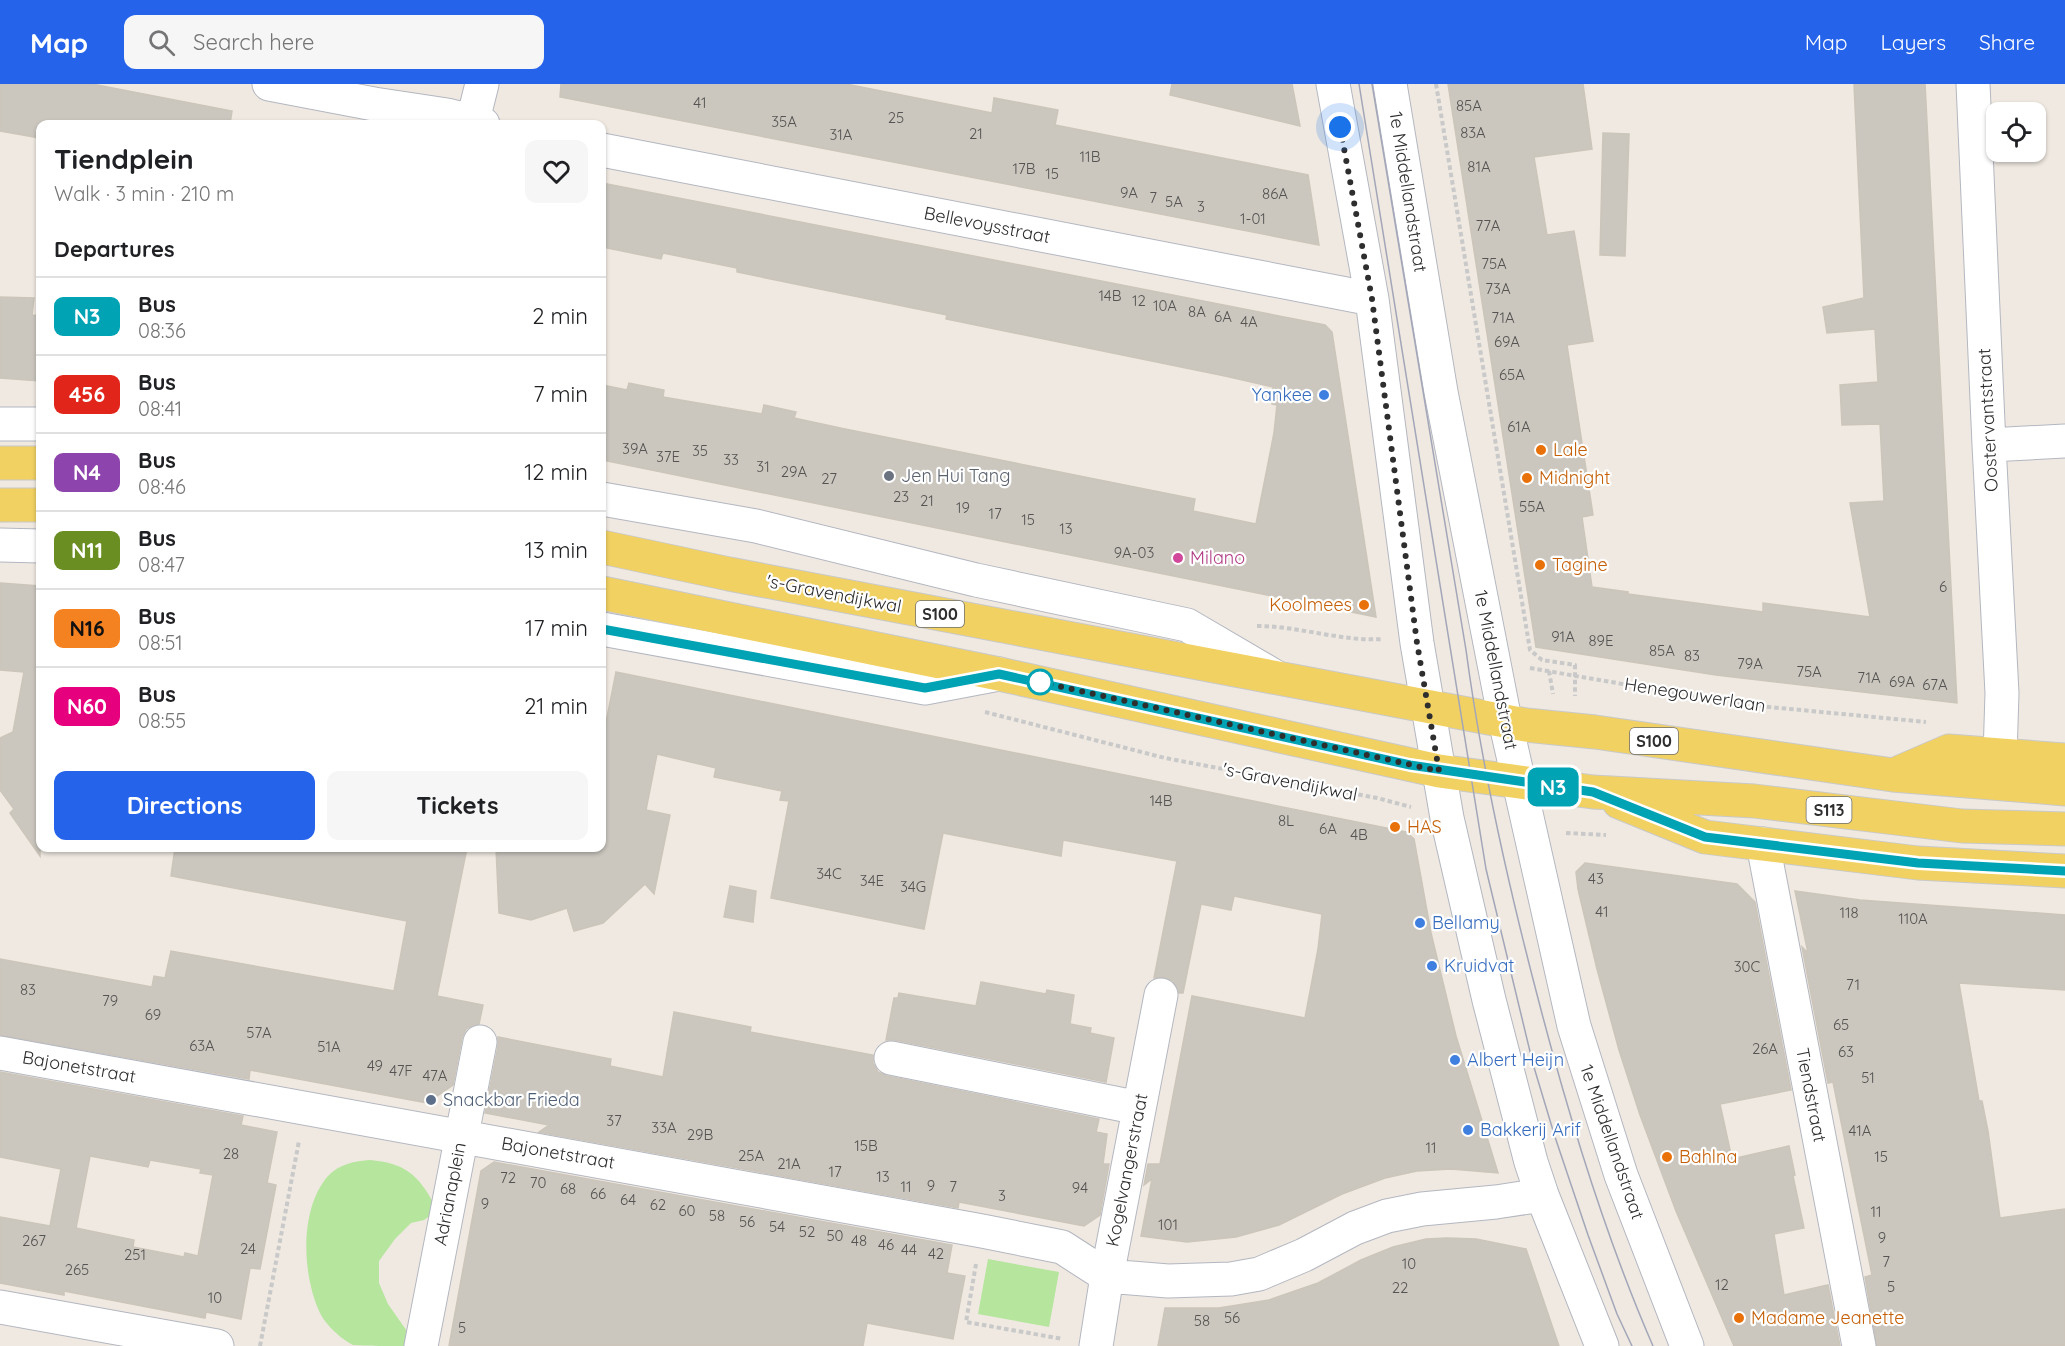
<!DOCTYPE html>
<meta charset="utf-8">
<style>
:root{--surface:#fff;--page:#f6f6f6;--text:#202124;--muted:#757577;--line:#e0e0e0;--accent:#2563eb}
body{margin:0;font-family:Quicksand,sans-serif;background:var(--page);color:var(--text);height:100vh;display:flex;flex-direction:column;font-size:22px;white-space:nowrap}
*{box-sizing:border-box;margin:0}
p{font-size:20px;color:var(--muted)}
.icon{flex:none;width:33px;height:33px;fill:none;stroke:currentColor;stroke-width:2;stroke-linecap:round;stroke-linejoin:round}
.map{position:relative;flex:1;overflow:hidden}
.sheet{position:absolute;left:36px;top:36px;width:570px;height:732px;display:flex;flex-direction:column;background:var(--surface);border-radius:12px;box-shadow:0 2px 4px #0004}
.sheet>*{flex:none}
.badge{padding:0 12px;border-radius:9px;font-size:21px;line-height:39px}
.tools{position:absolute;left:1986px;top:18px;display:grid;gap:12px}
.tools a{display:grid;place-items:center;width:60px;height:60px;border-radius:12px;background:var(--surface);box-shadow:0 2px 4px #0004;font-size:30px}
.you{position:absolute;width:30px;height:30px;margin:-15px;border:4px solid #fff;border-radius:50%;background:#1a73e8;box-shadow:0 0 0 9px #1a73e833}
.map>.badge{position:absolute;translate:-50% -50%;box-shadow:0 0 0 3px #fff}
h2{padding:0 18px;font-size:22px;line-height:54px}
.round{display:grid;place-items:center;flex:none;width:63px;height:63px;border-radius:12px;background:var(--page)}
.head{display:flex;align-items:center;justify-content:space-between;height:102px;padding:0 18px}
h1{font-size:28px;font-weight:700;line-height:45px}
.action{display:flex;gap:12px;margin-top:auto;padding:12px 18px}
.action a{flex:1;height:69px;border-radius:12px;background:var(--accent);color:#fff;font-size:24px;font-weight:700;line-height:69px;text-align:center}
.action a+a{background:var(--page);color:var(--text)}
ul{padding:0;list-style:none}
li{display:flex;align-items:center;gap:18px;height:78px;padding:0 18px;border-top:2px solid var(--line)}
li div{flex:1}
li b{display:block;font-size:22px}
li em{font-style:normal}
li .badge{min-width:66px;font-weight:700;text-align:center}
header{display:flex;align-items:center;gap:36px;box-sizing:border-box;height:84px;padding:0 30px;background:var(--accent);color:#fff}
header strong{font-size:28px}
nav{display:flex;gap:33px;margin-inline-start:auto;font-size:21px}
.search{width:420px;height:54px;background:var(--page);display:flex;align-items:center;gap:15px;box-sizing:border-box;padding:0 21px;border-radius:12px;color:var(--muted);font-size:22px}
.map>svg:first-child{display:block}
.green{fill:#b6e59e}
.building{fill:#cbc7bf;stroke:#cbc5ba;stroke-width:1.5;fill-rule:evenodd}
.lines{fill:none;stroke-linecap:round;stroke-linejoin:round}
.minor-casing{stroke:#b4b7c1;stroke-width:35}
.major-casing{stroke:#c9c9c9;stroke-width:35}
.path{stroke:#c9c9c9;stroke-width:4;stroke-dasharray:4.5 3;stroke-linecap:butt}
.minor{stroke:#fff;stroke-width:33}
.major{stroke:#f2d163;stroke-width:33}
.tram{stroke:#a3a6b8;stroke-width:1.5}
.line-casing{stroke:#fff;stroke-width:14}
.line{stroke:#00a3b4;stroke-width:9}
.walk{stroke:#2e2e2e;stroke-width:6;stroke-dasharray:0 10.8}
.shop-dot{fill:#3f7fe0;stroke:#fff;stroke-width:2}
.food-dot{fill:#e8710a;stroke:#fff;stroke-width:2}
.worship-dot{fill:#6b7280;stroke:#fff;stroke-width:2}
.hotel-dot{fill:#d1479c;stroke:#fff;stroke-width:2}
.stop-dot{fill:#fff;stroke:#00a3b4;stroke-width:3}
.service-dot{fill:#5c6f8a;stroke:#fff;stroke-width:2}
.labels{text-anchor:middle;stroke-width:4.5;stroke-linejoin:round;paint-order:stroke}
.number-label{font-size:15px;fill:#555452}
.shield{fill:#fff;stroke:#6d6d6d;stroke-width:1.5}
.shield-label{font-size:16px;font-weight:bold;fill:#2e2e2e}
.street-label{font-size:18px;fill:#2e2e2e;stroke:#fff}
.shop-label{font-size:18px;fill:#366cbe;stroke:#fff;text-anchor:start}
.food-label{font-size:18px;fill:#c56008;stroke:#fff;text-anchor:start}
.worship-label{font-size:18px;fill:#5b616d;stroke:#fff;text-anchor:start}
.hotel-label{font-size:18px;fill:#b23c85;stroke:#fff;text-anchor:start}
.service-label{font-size:18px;fill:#4e5e75;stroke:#fff;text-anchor:start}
</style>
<header>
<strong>Map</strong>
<div class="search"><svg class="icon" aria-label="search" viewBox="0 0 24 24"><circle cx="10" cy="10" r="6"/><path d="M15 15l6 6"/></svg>Search here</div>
<nav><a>Map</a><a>Layers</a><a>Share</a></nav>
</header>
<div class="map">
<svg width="2065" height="1262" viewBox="0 0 2065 1262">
<rect width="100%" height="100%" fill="#efe9e1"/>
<path class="green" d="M 370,1076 C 404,1079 418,1090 434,1120 L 431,1131 L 424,1136 L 411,1139 L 395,1155 L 379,1177 L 379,1199 L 388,1220 L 409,1250 L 408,1262 C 397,1262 360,1262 353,1261 C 341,1255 325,1240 320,1229 C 302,1191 299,1125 328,1092 C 339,1080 355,1077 370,1076 Z
M 988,1175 L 1059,1188 L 1049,1243 L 978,1230 Z"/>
<path class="building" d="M 0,0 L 92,0 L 232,27 L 230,40 L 40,40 L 40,54 L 0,47 Z
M 561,0 L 846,0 L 992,29 L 994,14 L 1058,26 L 1055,41 L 1308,91 L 1319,161 L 560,13 Z
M 1172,0 L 1292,0 L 1300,42 L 1170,11 Z
M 1448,0 L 1583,0 L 1592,65 L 1534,73 L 1547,151 L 1574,147 L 1593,257 L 1567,261 L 1593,431 L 1582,433 L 1592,503 L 1628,508 L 1628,510 L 1763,528 L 1763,519 L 1870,533 L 1850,419 L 1884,417 L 1880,340 L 1842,341 L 1840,301 L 1878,298 L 1875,245 L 1827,249 L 1823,223 L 1864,214 L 1854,0 L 1925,0 L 1957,619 L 1716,591 L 1536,563 Z
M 1603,49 L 1629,50 L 1625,172 L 1600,171 Z
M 602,99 L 1325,241 L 1332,248 L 1376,533 L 602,376 L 602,301 L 627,306 L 629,299 L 664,306 L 663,313 L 762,330 L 764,321 L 796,328 L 794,334 L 845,345 L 1195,415 L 1193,427 L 1256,440 L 1274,349 L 1277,321 L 1272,320 L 1273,303 L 1225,292 L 946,235 L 947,231 L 737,188 L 737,184 L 663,169 L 661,175 L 602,163 Z
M 0,213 L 34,214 L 32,231 L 40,232 L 40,297 L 0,294 Z
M 0,499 L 40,502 L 40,772 L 10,729 L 14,725 L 0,706 L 0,654 L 13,648 L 24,588 L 0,586 Z
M 616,588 L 1406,748 L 1414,755 L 1431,849 L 1456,952 L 1498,1089 L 1451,1085 L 1417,1087 L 1385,1094 L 1342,1110 L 1279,1141 L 1236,1153 L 1187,1158 L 1141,1152 L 1152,1095 L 1144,1101 L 1148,1080 L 1160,1080 L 1192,912 L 1305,934 L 1318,865 L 1322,830 L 1234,812 L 1231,826 L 1201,820 L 1183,909 L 1179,909 L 1173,897 L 1164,893 L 1154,894 L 1177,777 L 1063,756 L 1061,772 L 943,749 L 924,845 L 771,814 L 789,717 L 780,716 L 782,707 L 714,693 L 716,684 L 657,670 L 646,726 L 670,731 L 654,810 L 645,800 L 603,839 L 574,847 L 567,824 L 531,836 L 499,829 L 496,764 L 602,764 L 602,659 Z
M 175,764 L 467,764 L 437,912 L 483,921 L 479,940 L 473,941 L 466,945 L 462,954 L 453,1001 L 427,1019 L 250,986 L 249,995 L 0,951 L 0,875 L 152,903 L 154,892 L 165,894 L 171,867 L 394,907 L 407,837 L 171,792 Z
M 1585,779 L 1737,800 L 1755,818 L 1791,1006 L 1720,1020 L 1732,1075 L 1789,1062 L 1795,1091 L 1793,1092 L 1804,1144 L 1774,1150 L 1784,1211 L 1828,1201 L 1840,1262 L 1734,1262 L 1676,1127 L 1640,1031 L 1619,966 L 1597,885 L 1578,805 L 1576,788 Z
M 730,802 L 756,807 L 753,838 L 724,833 Z
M 1795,807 L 1860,816 L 2065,831 L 2065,906 L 1959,899 L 1979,1017 L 1982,1017 L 1988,1047 L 2000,1134 L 2065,1125 L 2065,1262 L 1877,1262 L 1865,1193 L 1872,1191 L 1833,998 L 1828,999 L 1802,863 L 1808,869 Z
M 981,898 L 1046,910 L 1047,906 L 1074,911 L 1070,940 L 1091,944 L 1090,949 L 1114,954 L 1106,998 L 895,956 L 886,956 L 894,914 L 898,914 L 899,909 L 976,922 Z
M 674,928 L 751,943 L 750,948 L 873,971 L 873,979 L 878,988 L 887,992 L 1099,1035 L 1096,1048 L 1107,1050 L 1103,1080 L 1109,1080 L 1100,1131 L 1084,1142 L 959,1118 L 958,1124 L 539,1048 L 549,1041 L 485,1029 L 498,962 L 498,953 L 611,975 L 610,982 L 663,993 Z
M 0,988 L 243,1032 L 241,1041 L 277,1048 L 267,1099 L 276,1101 L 260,1185 L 250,1184 L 241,1235 L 206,1228 L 205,1234 L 64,1207 L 64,1211 L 0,1199 L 0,1133 L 50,1142 L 61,1085 L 0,1073 ZM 90,1072 L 148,1083 L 150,1076 L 201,1085 L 200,1089 L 213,1091 L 198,1172 L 185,1169 L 184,1173 L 133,1163 L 134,1156 L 76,1144 Z
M 494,1078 L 952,1161 L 947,1189 L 965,1192 L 953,1255 L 867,1239 L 863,1262 L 449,1262 L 481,1087 Z
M 1447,1154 L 1476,1155 L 1526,1165 L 1559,1262 L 1158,1262 L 1165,1224 L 1219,1224 L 1269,1216 L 1318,1199 L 1361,1176 L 1393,1163 L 1426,1155 Z"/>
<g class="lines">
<defs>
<path id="minor" d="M 269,0 L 374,20 L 447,31 L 483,40
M 1333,0 L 1372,215 L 1417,559 L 1447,734 L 1489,916 L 1531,1078 L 1542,1111 L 1602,1262
M 1390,0 L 1441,308 L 1505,636 L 1574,942 L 1621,1091 L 1687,1262
M 1973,0 L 1989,361 L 2002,609 L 2000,672
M 472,40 L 482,0
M 602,66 L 1372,215
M 0,340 L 40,340
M 1989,361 L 2065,357
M 602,415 L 756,442 L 976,496 L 1187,541 L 1274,592
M 0,461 L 40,462
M 602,545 L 925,604 L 999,590
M 1763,760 L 1859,1262
M 0,969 L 982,1147 L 1062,1163 L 1107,1192 L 1168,1197 L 1231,1195 L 1259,1190 L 1304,1171 L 1355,1144 L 1387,1132 L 1422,1125 L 1496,1118 L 1542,1111
M 891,974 L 1139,1024
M 0,1223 L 217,1262
M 421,1262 L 480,958
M 1096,1262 L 1107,1192 L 1161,911"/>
<path id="major" d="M 0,379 L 40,379
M 0,421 L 40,421
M 602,463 L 729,490 L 1526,641 L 1595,648 L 1893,691 L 2065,705
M 602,509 L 999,590 L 1439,687 L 1593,708 L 1754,717 L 1962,742 L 2065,745
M 1898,689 L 1949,667 L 2065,676
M 1619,718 L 1705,753 L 1918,779 L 2065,787"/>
</defs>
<use href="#minor" class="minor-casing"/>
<use href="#major" class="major-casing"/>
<path class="path" d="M 1436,0 L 1530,566 L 1542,576 L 1575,581 L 1575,612
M 1257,542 C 1299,542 1343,558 1383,555
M 1530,584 L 1738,620 L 1926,638
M 1549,587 L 1553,610
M 985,628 L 1165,674 L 1377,714 L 1411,723
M 1566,749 L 1606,751
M 976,1180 L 966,1238 L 1063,1255
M 260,1262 L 299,1057"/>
<use href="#minor" class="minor"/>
<use href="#major" class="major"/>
<path class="tram" d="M 1359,0 L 1486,785 L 1533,980 L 1555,1053 L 1588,1151 L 1617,1230 L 1632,1262
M 1372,0 L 1466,566 C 1482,686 1509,805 1540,922 C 1570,1037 1605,1152 1653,1262"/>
</g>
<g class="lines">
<defs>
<path id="line" d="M 602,545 L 925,604 L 999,590 L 1410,681 L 1593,708 L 1705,753 L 1918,779 L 2065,787"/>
</defs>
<use href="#line" class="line-casing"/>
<use href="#line" class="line"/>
<path class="walk" d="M 1040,598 L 1439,687 L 1417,559 L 1372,215 L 1340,43"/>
</g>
<g class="shop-dot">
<circle cx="1324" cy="311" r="6"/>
<circle cx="1420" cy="839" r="6"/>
<circle cx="1432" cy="882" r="6"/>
<circle cx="1455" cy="976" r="6"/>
<circle cx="1468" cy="1046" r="6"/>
</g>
<g class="food-dot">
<circle cx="1541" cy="366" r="6"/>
<circle cx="1527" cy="394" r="6"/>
<circle cx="1540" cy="481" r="6"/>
<circle cx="1364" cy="521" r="6"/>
<circle cx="1395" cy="743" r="6"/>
<circle cx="1667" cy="1073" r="6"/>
<circle cx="1739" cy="1234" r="6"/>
</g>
<circle class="worship-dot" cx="889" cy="392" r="6"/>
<circle class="hotel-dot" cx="1178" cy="474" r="6"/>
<circle class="stop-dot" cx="1040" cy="598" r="12"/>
<circle class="service-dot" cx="431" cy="1016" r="6"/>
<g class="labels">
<g class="number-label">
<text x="700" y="24">41</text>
<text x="1469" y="27">85A</text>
<text x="896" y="39">25</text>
<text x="784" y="43">35A</text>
<text x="1473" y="54">83A</text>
<text x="976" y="55">21</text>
<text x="841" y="56">31A</text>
<text x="1090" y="78">11B</text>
<text x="1479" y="88">81A</text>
<text x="1024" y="90">17B</text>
<text x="1052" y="95">15</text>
<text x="1129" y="114">9A</text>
<text x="1275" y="115">86A</text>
<text x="1153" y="119">7</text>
<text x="1174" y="123">5A</text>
<text x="1201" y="128">3</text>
<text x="1253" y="140">1-01</text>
<text x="1488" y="147">77A</text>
<text x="1494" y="185">75A</text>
<text x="1498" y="210">73A</text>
<text x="1110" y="217">14B</text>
<text x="1139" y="222">12</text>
<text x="1165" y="227">10A</text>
<text x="1197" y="233">8A</text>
<text x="1223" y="238">6A</text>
<text x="1503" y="239">71A</text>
<text x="1249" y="243">4A</text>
<text x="1507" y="263">69A</text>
<text x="1512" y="296">65A</text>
<text x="1519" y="348">61A</text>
<text x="635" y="370">39A</text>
<text x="700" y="372">35</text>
<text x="668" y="378">37E</text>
<text x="731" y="381">33</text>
<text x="763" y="388">31</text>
<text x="794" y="393">29A</text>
<text x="829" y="400">27</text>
<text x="901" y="418">23</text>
<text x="927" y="422">21</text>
<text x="1532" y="428">55A</text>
<text x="963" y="429">19</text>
<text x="995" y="435">17</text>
<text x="1028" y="441">15</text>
<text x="1066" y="450">13</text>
<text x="1134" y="474">9A-03</text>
<text x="1943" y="508">6</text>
<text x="1563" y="558">91A</text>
<text x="1601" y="562">89E</text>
<text x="1662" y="572">85A</text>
<text x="1692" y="577">83</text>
<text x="1750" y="585">79A</text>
<text x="1809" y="593">75A</text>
<text x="1869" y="599">71A</text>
<text x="1902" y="603">69A</text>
<text x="1935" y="606">67A</text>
<text x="1161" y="722">14B</text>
<text x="1286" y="742">8L</text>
<text x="1328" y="750">6A</text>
<text x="1359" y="756">4B</text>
<text x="829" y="795">34C</text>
<text x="1596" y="800">43</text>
<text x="872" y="802">34E</text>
<text x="913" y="808">34G</text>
<text x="1602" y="833">41</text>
<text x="1849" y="834">118</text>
<text x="1913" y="840">110A</text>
<text x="1747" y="888">30C</text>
<text x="1853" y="906">71</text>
<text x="28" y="911">83</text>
<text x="110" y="922">79</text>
<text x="153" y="936">69</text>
<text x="1841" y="946">65</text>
<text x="259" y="954">57A</text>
<text x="202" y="967">63A</text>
<text x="329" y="968">51A</text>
<text x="1765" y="970">26A</text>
<text x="1846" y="973">63</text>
<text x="375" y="987">49</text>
<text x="401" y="992">47F</text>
<text x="435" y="997">47A</text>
<text x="1868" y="999">51</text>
<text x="614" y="1042">37</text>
<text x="664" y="1049">33A</text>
<text x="1860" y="1052">41A</text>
<text x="700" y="1056">29B</text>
<text x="866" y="1067">15B</text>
<text x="1431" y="1069">11</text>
<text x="231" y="1075">28</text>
<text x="751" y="1077">25A</text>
<text x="1881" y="1078">15</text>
<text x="789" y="1085">21A</text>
<text x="835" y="1093">17</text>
<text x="883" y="1098">13</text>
<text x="508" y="1099">72</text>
<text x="538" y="1104">70</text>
<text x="931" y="1107">9</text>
<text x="906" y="1108">11</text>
<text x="953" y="1108">7</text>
<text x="1080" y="1109">94</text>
<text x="568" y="1110">68</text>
<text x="598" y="1115">66</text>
<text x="1002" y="1117">3</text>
<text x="628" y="1121">64</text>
<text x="485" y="1125">9</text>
<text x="658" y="1126">62</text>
<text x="687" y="1132">60</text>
<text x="1876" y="1133">11</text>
<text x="717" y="1137">58</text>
<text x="747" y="1143">56</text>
<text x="1168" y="1146">101</text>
<text x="777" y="1148">54</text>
<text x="807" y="1153">52</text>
<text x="835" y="1157">50</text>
<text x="1882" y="1159">9</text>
<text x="34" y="1162">267</text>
<text x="859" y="1162">48</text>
<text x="886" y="1166">46</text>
<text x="248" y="1170">24</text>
<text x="909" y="1171">44</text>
<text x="936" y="1175">42</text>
<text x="135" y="1176">251</text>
<text x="1886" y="1183">7</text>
<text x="1409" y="1185">10</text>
<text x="77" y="1191">265</text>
<text x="1722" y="1206">12</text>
<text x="1891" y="1208">5</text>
<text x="1400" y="1209">22</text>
<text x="215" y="1219">10</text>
<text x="1232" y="1239">56</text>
<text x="1202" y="1242">58</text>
<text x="462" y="1249">5</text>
</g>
<g class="shield">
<rect x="916" y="517" width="48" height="26" rx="4.5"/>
<rect x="1630" y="644" width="48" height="26" rx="4.5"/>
<rect x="1806.5" y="713" width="45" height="26" rx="4.5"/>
</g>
<g class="shield-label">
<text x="940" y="536">S100</text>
<text x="1654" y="663">S100</text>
<text x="1829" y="732">S113</text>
</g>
<g class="street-label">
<text transform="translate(1408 108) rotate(81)" y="6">1e Middellandstraat</text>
<text transform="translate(987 141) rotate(11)" y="6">Bellevoysstraat</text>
<text transform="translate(1988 336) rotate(-93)" y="6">Oostervantstraat</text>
<text transform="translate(834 510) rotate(11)" y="6">'s-Gravendijkwal</text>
<text transform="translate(1496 586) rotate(79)" y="6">1e Middellandstraat</text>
<text transform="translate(1695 611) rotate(9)" y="6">Henegouwerlaan</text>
<text transform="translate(1290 698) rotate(11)" y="6">'s-Gravendijkwal</text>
<text transform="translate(79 983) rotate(10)" y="6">Bajonetstraat</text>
<text transform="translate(1811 1011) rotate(79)" y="6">Tiendstraat</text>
<text transform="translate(1612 1058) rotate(71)" y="6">1e Middellandstraat</text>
<text transform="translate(558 1069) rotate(10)" y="6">Bajonetstraat</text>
<text transform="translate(1127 1086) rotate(-79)" y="6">Kogelvangerstraat</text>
<text transform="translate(450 1110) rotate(-79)" y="6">Adrianaplein</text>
</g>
<g class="shop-label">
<text x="1312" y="317" text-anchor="end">Yankee</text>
<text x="1432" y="845">Bellamy</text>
<text x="1444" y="888">Kruidvat</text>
<text x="1467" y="982">Albert Heijn</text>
<text x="1480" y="1052">Bakkerij Arif</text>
</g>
<g class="food-label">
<text x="1553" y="372">Lale</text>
<text x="1539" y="400">Midnight</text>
<text x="1552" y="487">Tagine</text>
<text x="1352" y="527" text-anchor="end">Koolmees</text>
<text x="1407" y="749">HAS</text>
<text x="1679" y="1079">Bahlna</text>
<text x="1751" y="1240">Madame Jeanette</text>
</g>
<g class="worship-label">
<text x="901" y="398">Jen Hui Tang</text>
</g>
<g class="hotel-label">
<text x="1190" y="480">Milano</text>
</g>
<g class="service-label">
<text x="443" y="1022">Snackbar Frieda</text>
</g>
</g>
</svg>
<div class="tools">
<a><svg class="icon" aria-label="locate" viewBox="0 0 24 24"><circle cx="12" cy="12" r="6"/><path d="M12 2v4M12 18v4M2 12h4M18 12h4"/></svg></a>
</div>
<div class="you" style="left:1340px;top:43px"></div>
<b class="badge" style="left:1553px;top:703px;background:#00a3b4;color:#fff">N3</b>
<section class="sheet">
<div class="head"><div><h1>Tiendplein</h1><p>Walk · 3 min · 210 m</p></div><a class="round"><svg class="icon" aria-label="heart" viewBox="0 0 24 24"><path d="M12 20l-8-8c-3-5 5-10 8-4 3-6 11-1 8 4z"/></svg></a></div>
<h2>Departures</h2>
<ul>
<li><span class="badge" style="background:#00a3b4;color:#fff">N3</span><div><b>Bus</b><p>08:36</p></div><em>2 min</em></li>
<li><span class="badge" style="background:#e1251b;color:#fff">456</span><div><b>Bus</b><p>08:41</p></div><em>7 min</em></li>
<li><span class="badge" style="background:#8e44ad;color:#fff">N4</span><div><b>Bus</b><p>08:46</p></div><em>12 min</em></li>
<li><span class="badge" style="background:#6b8e23;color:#fff">N11</span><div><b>Bus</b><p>08:47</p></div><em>13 min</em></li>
<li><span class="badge" style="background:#f58220;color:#111">N16</span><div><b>Bus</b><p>08:51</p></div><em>17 min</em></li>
<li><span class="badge" style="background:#e6007e;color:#fff">N60</span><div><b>Bus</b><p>08:55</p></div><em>21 min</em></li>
</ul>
<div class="action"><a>Directions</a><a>Tickets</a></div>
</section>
</div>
